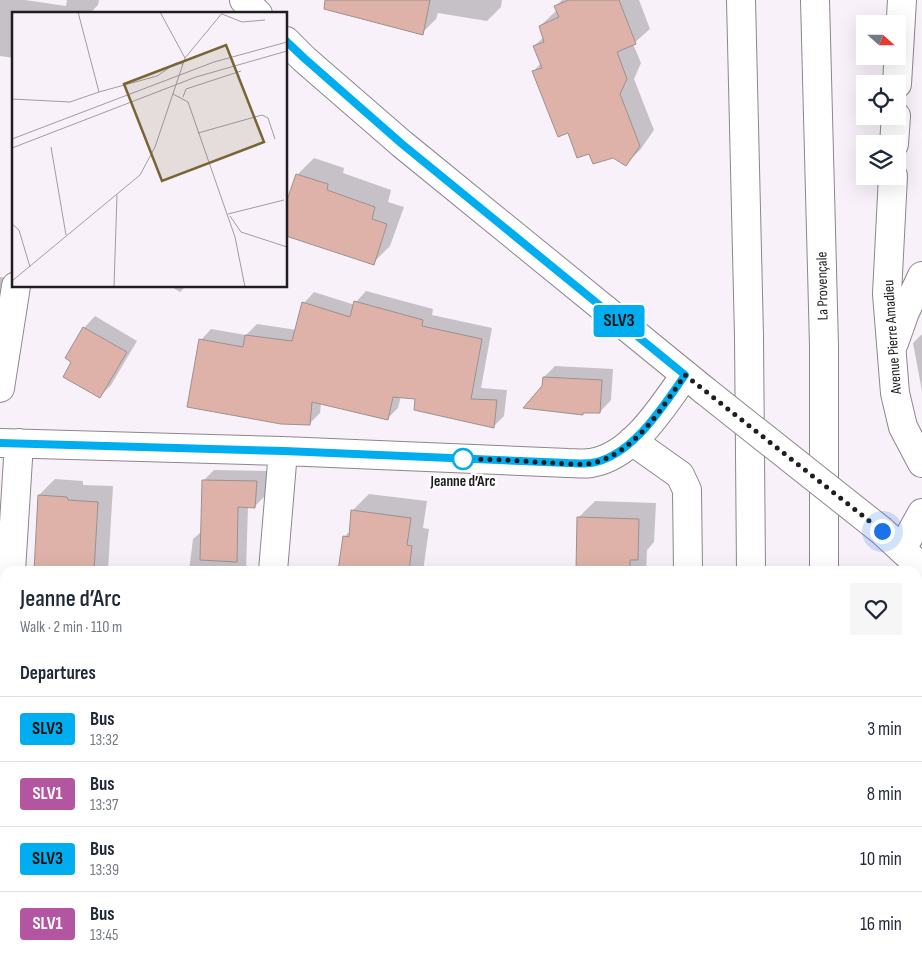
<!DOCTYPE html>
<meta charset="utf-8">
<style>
:root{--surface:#fff;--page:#f6f6f7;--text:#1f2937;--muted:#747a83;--line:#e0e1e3}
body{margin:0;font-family:"Sofia Sans Condensed",sans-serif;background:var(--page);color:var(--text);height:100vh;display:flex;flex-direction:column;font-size:19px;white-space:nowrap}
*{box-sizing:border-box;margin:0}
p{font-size:16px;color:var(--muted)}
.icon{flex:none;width:28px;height:28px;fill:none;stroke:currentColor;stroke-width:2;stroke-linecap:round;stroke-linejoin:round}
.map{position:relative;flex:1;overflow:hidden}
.drawer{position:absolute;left:0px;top:566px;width:922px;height:401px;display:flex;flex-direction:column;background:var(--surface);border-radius:15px 15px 0 0;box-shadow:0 5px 20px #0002}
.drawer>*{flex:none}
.badge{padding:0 10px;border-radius:4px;font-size:18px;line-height:32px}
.needle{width:32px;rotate:111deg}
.controls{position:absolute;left:856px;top:15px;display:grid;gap:10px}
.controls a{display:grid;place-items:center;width:50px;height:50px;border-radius:0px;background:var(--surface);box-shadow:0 5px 20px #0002;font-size:25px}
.you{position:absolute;width:25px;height:25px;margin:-12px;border:4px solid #fff;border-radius:50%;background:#1a73e8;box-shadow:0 0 0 8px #1a73e833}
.map>.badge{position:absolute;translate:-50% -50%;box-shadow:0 0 0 2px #fff}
h2{padding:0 20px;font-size:19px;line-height:45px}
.round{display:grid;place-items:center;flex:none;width:52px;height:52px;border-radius:0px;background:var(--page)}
.summary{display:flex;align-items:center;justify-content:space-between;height:85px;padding:0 20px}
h1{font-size:24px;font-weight:600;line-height:38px}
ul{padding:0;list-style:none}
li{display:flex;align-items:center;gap:15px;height:65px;padding:0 20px;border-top:1px solid var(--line)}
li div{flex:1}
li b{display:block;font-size:19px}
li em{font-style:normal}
li .badge{min-width:55px;font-weight:700;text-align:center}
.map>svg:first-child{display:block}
.shadow{fill:#0003}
.building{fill:#deb2a8;stroke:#9c918e}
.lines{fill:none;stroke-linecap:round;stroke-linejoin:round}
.minor-casing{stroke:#8d868d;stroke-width:30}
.major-casing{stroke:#8d868d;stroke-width:30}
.highway-casing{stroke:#8d868d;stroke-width:30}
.minor{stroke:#fff;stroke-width:28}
.major{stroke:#fff;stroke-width:28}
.highway{stroke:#fff;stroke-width:28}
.major-bridge-casing{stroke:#8d868d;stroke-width:30;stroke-linecap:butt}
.major-bridge{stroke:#fff;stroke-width:28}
.line-casing{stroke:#fff;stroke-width:11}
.line{stroke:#00adee;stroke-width:8}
.walk{stroke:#201d20;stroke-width:5;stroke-dasharray:0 9}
.stop-dot{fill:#fff;stroke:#00adee;stroke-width:2.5}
.labels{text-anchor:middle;stroke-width:5;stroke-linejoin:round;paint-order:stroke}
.street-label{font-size:15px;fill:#201d20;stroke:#fff}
.stop-label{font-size:15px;font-weight:bold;fill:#201d20;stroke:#fff}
.inset-road{fill:none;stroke:#a29ca2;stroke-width:1}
.view{fill:#776533;fill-opacity:0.15;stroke:#776533;stroke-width:2.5}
.inset-edge{fill:none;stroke:#201d20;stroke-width:2.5}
</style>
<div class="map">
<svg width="922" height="967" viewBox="0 0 922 967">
<rect width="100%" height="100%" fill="#f8f1f9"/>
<path class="shadow" d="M 0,0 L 25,0 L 66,6 L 67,0 L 99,0 L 98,5 L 89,14 L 69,12 L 68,14 L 14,14 L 14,58 L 0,56 Z
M 342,0 L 502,0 L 501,7 L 487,21 L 438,13 L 436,19 L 422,33 Z
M 562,0 L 639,0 L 650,29 L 633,44 L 641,63 L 634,79 L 654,130 L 640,150 L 626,164 L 613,156 L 589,153 L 568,132 L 533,72 L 541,63 L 534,46 L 544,37 L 540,26 L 557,10 L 556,6 Z
M 314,158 L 344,168 L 343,173 L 391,190 L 388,202 L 404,207 L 390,246 L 373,263 L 297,175 Z
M 0,277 L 13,279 L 0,364 Z
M 170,286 L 186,286 L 180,292 Z
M 366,291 L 433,309 L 432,315 L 492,328 L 481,388 L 507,390 L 504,416 L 494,426 L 417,398 L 401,396 L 398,408 L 387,419 L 321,403 L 320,413 L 309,424 L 201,340 L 211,329 L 246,335 L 257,324 L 297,330 L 304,303 L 314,292 L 355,305 L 356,302 Z
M 95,316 L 137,341 L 111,385 L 100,396 L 73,362 L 84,328 Z
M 922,334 L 922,391 L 913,343 Z
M 555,366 L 613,369 L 611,400 L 600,412 L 584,412 L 583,413 L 543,386 L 544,377 Z
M 214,470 L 267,471 L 265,496 L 254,507 L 248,506 L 246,571 L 189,571 L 193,539 L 202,531 L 203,481 Z
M 55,479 L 83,481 L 83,485 L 113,486 L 108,571 L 35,571 L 39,495 Z
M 369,494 L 427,501 L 423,528 L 429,529 L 423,571 L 339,571 L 344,537 L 351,530 L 352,511 Z
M 595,501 L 656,503 L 654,542 L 647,550 L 646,571 L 577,571 L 578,518 Z
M 922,931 L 922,967 L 914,967 L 908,964 L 909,962 L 918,962 L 918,942 Z
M 74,962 L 159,962 L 159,967 L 74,967 Z
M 321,962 L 399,962 L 399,967 L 327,967 L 321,965 Z
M 557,962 L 631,962 L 631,967 L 556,967 Z"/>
<path class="building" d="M 325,0 L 430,0 L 423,35 L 324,9 Z
M 569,0 L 619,0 L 636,44 L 617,52 L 627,79 L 620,94 L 640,146 L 626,166 L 613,158 L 593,164 L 589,154 L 577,158 L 568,133 L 558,137 L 532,71 L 542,68 L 533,46 L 544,42 L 539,26 L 559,17 L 554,6 Z
M 296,174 L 328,184 L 327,190 L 375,207 L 372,219 L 387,224 L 374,265 L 286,236 L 286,203 Z
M 354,301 L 423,320 L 422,326 L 482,339 L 471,399 L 497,400 L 494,428 L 414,410 L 415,399 L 393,397 L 388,420 L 312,402 L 310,425 L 281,424 L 187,407 L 199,339 L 243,347 L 245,335 L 292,341 L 302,302 L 350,317 Z
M 83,327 L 127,352 L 100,398 L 63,377 L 71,362 L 65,358 Z
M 543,377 L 602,380 L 600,413 L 583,413 L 583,415 L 523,408 L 542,386 Z
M 202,480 L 257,481 L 255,508 L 238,507 L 237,562 L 200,560 Z
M 38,495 L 67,497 L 68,500 L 98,502 L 94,571 L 34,571 Z
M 351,510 L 411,518 L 407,545 L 412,546 L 409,571 L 338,571 L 343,536 L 349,537 Z
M 577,517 L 639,519 L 638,560 L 630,560 L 630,571 L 576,571 Z"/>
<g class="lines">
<defs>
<path id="minor" d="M 897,84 L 902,0
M 894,144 L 896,116
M 893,176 L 887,294 L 895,393 L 903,427 L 922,463
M 894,343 L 905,312 L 922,276
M 0,388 L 16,286
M 632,441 L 680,475 L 687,490 L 688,571
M 0,443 L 283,451 L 568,463 C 575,463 583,464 591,463 C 632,457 663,406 685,375
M 902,549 L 922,513
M 11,571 L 19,443
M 273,571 L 283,451
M 238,967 L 238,962
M 666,967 L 667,962"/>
<path id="major" d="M 244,0 L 258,14
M 286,41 L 304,59 L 402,144 L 704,390
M 882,531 L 922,568"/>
<path id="highway" d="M 741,0 L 749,336 L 751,571
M 815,0 L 824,346 L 824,571
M 735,967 L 736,962
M 808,967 L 809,962"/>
</defs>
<use href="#minor" class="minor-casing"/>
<use href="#major" class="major-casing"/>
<use href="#highway" class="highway-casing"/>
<use href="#minor" class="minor"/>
<use href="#major" class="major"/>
<use href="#highway" class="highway"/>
<defs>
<path id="major-bridge" d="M 704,390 L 882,531"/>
</defs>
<use href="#major-bridge" class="major-bridge-casing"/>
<use href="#major-bridge" class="major-bridge"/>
</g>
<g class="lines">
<defs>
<path id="line" d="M 0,443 L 284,451 L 568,463 C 575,463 583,464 591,463 C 632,457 663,406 685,375 L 402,144 L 304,58 L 286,41"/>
</defs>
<use href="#line" class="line-casing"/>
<use href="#line" class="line"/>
<path class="walk" d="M 463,459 C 492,459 522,461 551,463 C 564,463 580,466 593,463 C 636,452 661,409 685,375 L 882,531"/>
</g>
<circle class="stop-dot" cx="463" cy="459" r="10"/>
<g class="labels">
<g class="street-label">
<text transform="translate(822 286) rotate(-91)" y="5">La Provençale</text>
<text transform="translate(892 337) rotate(-94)" y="5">Avenue Pierre Amadieu</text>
</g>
<g class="stop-label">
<text x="463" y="486">Jeanne d’Arc</text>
</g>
</g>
<g transform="translate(12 12)">
<rect width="275" height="275" fill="#f8f1f9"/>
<path class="inset-road" d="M 66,0 L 87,80M 148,0 L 173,46M 210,2 L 230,10 L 253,8M 87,80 L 145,64 L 164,51 L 171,52M 161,82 L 176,90 L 223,225 L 233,275M 171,85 L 174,77 L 229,59M 0,87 L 58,90 L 87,80M 186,121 L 250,103 L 256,106 L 263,127M 0,127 L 202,50 L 275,30M 39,135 L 54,223M 0,136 L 184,65 L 275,39M 216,202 L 272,188M 218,204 L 229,220M 0,212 L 7,218 L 18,255M 229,220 L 275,235M 0,269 L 128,163 L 143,135 L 173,46 L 211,0M 102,275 L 105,183"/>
<path class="view" d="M 214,33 L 252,130 L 150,169 L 112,72 Z"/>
<rect width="275" height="275" class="inset-edge"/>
</g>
</svg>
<div class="controls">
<a><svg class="needle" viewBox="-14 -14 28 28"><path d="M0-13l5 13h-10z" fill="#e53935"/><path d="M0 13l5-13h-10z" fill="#747a83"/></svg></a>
<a><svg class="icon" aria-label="locate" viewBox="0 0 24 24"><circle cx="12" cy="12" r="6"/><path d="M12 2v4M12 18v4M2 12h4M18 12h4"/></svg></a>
<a><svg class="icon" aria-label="layers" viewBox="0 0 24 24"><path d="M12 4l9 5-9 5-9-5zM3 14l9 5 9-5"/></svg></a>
</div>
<div class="you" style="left:882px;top:531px"></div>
<b class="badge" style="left:619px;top:321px;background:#00adee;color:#111">SLV3</b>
<section class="drawer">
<div class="summary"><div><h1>Jeanne d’Arc</h1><p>Walk · 2 min · 110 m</p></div><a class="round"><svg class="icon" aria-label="heart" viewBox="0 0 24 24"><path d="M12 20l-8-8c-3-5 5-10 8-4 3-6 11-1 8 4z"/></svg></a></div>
<h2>Departures</h2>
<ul>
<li><span class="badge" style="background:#00adee;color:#111">SLV3</span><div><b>Bus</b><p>13:32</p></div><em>3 min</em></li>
<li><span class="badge" style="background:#b355a1;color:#fff">SLV1</span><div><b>Bus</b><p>13:37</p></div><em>8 min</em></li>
<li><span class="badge" style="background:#00adee;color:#111">SLV3</span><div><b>Bus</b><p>13:39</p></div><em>10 min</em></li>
<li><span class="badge" style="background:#b355a1;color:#fff">SLV1</span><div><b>Bus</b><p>13:45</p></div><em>16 min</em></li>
</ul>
</section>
</div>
